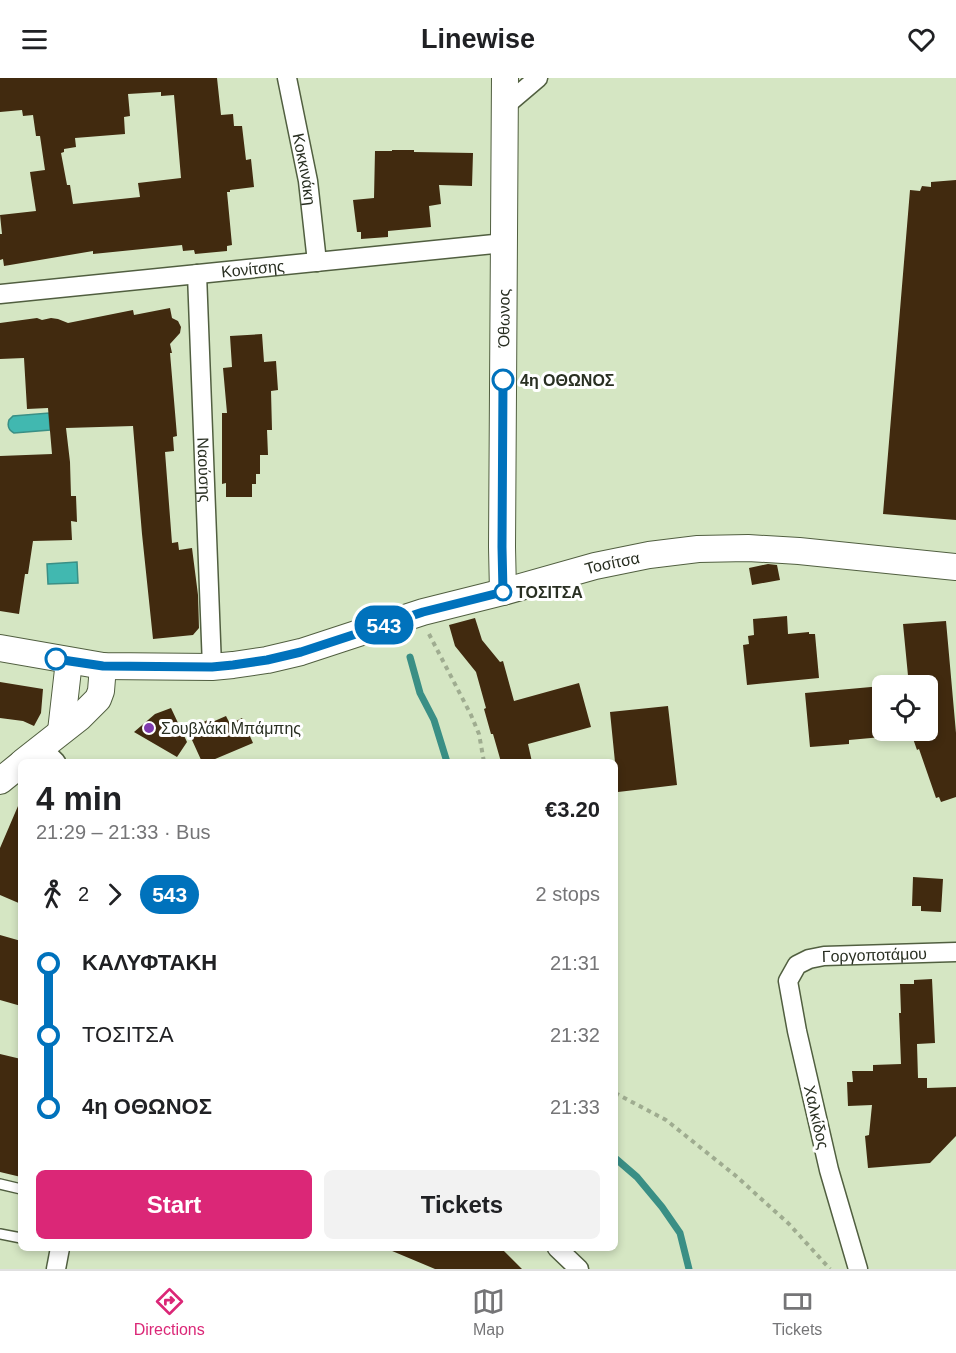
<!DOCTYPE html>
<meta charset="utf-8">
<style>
:root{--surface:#fff;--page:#f2f2f2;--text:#202124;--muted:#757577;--line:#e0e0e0;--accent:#db2777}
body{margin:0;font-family:Arial,sans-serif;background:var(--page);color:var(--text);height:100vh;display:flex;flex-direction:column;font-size:22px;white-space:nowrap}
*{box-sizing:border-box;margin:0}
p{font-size:20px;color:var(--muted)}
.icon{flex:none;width:33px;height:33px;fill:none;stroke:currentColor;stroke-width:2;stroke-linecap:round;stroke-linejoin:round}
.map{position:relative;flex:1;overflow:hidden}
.details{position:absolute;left:18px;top:681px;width:600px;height:492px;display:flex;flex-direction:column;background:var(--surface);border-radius:9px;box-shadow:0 3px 9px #0003}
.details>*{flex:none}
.badge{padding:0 12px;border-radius:20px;font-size:21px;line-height:39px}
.controls{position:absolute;left:872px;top:597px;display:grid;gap:12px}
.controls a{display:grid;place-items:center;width:66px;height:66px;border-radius:9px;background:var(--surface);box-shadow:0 3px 9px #0003;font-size:30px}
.map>.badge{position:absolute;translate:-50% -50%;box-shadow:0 0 0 3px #fff}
.legs{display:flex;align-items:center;gap:9px;height:66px;padding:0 18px;font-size:20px}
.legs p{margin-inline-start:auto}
.summary{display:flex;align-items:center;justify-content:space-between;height:102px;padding:0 18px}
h1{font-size:33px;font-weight:700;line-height:45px}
.action{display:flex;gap:12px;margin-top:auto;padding:12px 18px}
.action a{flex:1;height:69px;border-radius:9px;background:var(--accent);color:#fff;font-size:24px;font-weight:700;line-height:69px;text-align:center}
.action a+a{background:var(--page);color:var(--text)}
ul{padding:0 18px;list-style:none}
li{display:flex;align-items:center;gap:21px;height:72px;font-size:22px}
li i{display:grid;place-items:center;width:9px;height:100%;margin:0 8px;background:currentColor}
li i::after{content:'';width:15px;height:15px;margin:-8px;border:4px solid;border-radius:50%;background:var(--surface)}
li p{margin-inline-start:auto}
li:first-child i{background:linear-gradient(#0000 50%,currentColor 0)}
li:last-child i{background:linear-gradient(currentColor 50%,#0000 0)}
header{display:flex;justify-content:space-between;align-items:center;height:78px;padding:0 18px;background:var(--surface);font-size:27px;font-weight:700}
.dock{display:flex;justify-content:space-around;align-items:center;height:84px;border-top:2px solid var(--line);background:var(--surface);font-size:16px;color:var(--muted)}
.dock a{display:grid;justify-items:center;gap:3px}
.dock .active{color:var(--accent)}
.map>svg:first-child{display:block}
.water{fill:#41b8b0;stroke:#3a8f85;stroke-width:1.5}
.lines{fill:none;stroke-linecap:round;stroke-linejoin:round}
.stream{stroke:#3a8f85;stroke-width:7}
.building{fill:#412a0f;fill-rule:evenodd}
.lane-casing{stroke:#515f40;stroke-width:12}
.street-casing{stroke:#515f40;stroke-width:21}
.secondary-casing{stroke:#515f40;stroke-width:28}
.path{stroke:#9fac90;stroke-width:4;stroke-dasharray:4.5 4.5;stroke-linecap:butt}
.lane{stroke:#fff;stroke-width:9}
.street{stroke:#fff;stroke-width:18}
.secondary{stroke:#fff;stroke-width:26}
.line-1-casing{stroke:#fff;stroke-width:14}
.line-1{stroke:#0072bc;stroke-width:9}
.stop-1-dot{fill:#fff;stroke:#0072bc;stroke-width:3}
.poi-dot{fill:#7f3bae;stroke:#fff;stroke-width:2}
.labels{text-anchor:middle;stroke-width:6;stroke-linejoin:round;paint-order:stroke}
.street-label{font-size:16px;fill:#292f22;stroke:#fff}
.stop-label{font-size:16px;font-weight:bold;fill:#292f22;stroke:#fff;text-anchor:start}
.poi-label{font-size:16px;fill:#292f22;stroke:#fff;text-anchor:start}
</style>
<header><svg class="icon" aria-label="menu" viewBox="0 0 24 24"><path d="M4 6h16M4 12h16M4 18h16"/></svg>Linewise<svg class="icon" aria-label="heart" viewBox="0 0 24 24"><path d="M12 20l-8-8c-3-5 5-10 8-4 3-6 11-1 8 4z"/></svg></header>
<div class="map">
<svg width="956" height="1191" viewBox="0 0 956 1191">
<rect width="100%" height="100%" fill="#d5e6c3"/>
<path class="water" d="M 49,335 L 50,352 L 14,355 C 8,352 7,348 9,342 L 13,338 Z
M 77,484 L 78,505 L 48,506 L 47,486 Z"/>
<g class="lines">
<path class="stream" d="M 410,579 L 420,615 L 434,642 L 447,684
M 615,1080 L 637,1099 L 662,1129 L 680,1155 L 689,1191"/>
</g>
<path class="building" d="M 0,0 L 217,0 L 221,37 L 233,36 L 234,48 L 242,48 L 246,82 L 251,81 L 254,109 L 230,112 L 230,114 L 227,114 L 232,167 L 227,168 L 227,173 L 195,176 L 194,172 L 183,173 L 182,167 L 93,176 L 93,173 L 4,188 L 3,181 L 0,182 L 0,156 L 2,156 L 0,137 L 36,133 L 30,94 L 45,92 L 40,58 L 36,58 L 33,37 L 23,38 L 22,32 L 0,34 ZM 161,14 L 161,18 L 174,17 L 181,100 L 138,105 L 140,119 L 73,126 L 70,107 L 67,107 L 61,75 L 64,74 L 64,71 L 76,69 L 75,60 L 125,56 L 124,39 L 130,38 L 128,16 Z
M 392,72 L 414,72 L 414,74 L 473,75 L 472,108 L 439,107 L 441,126 L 429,128 L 431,149 L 388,153 L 388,159 L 361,161 L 361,154 L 357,154 L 353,122 L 374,120 L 375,73 L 392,73 Z
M 956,102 L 956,442 L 883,436 L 910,112 L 920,113 L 922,108 L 931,109 L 931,104 Z
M 170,230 L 172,240 L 178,243 L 181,249 L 180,255 L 170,266 L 172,275 L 170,275 L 177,358 L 173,359 L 174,373 L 165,374 L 172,465 L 178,464 L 179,472 L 192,470 L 198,517 L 199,550 L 193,557 L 153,561 L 142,456 L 133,348 L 66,350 L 70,384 L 71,418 L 76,418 L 77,444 L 71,443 L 72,462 L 33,463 L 28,496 L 25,496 L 19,536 L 0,533 L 0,378 L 52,376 L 48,330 L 27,331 L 24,280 L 0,281 L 0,245 L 37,240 L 42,242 L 51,240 L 58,241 L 68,245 L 133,232 L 134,237 Z
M 262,256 L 264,284 L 276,283 L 278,312 L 271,313 L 272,352 L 267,352 L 268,377 L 260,377 L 260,396 L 256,396 L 256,406 L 252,406 L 252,419 L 226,419 L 226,405 L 222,406 L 222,335 L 227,335 L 223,290 L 232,289 L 230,258 Z
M 768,486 L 777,487 L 780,502 L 752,507 L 749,490 Z
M 787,538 L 788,556 L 809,554 L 809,556 L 815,556 L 819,600 L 747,607 L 743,567 L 749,566 L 748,558 L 754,557 L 753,541 Z
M 475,540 L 482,562 L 500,584 L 503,583 L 514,623 L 579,605 L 591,649 L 528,666 L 532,684 L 501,684 L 493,656 L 491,656 L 484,631 L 486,630 L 476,594 L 455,568 L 449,547 Z
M 946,543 L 956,655 L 956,719 L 941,724 L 939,719 L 936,720 L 919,671 L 917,672 L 910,652 L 927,652 L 927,608 L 909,608 L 903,546 Z
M 0,604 L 43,611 L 41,635 L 34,648 L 23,643 L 0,640 Z
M 882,608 L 882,659 L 849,662 L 849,666 L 810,669 L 805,615 Z
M 668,628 L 677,707 L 618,714 L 610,634 Z
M 171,630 L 187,664 L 177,679 L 134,654 L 155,636 Z
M 226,638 L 230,646 L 242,640 L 253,665 L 208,684 L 202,684 L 187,651 L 208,642 L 210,645 Z
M 21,721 L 21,826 L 0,817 L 0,770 Z
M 913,799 L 943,801 L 941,834 L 921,833 L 921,828 L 912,828 Z
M 0,857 L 21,863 L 21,928 L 0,922 Z
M 932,901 L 935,965 L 917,966 L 918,1000 L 927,1000 L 927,1010 L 956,1009 L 956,1058 L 930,1085 L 868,1090 L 865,1058 L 869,1057 L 872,1027 L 848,1028 L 847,1004 L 853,1004 L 852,993 L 873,993 L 873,987 L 901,986 L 899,935 L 901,935 L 900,906 L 914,906 L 914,902 Z
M 0,976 L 21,981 L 21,1099 L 0,1094 Z
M 385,1170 L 501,1170 L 522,1191 L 435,1191 Z"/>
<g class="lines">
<defs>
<path id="lane" d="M 0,1106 L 21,1111
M 0,1156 L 21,1160"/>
<g id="street">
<path id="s1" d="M 287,0 L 308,103 L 317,184"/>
<path d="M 505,28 L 538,0"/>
<path id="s2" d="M 197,196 L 212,589"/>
<path id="s3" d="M 0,216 L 504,165"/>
<path d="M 41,669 L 56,684"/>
<path d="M 557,1170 L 579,1191"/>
<path d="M 56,1191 L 60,1170"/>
<path id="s4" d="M 858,1191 L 829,1092 L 797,953 L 788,903 L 797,887 L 809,881 L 824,878 L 956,874"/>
</g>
<g id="secondary">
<path id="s5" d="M 503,514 L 502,469 L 505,0"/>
<path id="s6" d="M 0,570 L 103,588 L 212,589 L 233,587 L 267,582 L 301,574 L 423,534 L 503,514 L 595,488 L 649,477 L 698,471 L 748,470 L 799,473 L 956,489"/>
<path d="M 61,653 L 69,583"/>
<path d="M 23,684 L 79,640 L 98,621 L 101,613 L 103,588"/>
<path d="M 0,703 L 21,686"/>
</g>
</defs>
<use href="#lane" class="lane-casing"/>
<use href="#street" class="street-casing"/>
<use href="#secondary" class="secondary-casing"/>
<path class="path" d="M 429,556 L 471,637 L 479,656 L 484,684
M 615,1015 L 666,1042 L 736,1098 L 789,1146 L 830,1191"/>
<use href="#lane" class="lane"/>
<use href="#street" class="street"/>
<use href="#secondary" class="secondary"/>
</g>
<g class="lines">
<defs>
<path id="line-1" d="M 56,581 L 103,588 L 212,589 L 233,587 L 267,582 L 301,574 L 423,534 L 503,514 L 502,469 L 503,302"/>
</defs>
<use href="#line-1" class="line-1-casing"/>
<use href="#line-1" class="line-1"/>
</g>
<g class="stop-1-dot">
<circle cx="503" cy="302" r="10"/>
<circle cx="503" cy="514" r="8"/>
<circle cx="56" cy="581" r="10"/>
</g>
<circle class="poi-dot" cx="149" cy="650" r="6"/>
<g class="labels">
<g class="street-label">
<text dy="6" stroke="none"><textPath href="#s1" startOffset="93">Κοκκινάκη</textPath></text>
<text dy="6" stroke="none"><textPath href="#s3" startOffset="254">Κονίτσης</textPath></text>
<text dy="6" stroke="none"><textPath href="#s5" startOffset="274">Όθωνος</textPath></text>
<text dy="6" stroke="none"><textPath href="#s2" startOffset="196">Ναούσης</textPath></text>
<text dy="6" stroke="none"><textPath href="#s6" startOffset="628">Τοσίτσα</textPath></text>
<text dy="6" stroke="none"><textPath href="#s4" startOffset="394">Γοργοποτάμου</textPath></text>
<text transform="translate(817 1039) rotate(77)" y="6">Χαλκίδος</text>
</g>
<g class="stop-label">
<text x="520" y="308">4η ΟΘΩΝΟΣ</text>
<text x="516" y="520">ΤΟΣΙΤΣΑ</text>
</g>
<g class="poi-label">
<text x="161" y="656">Σουβλάκι Μπάμπης</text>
</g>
</g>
</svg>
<div class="controls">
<a><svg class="icon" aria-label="locate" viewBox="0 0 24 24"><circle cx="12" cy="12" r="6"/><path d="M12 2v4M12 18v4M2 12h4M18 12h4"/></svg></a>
</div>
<b class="badge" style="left:384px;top:547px;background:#0072bc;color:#fff">543</b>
<section class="details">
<div class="summary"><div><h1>4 min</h1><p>21:29 – 21:33 · Bus</p></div><b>€3.20</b></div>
<div class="legs"><svg class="icon" aria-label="walk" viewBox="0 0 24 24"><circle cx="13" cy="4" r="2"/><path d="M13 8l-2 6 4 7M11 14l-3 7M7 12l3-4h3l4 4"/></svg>2<svg class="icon" aria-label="forward" viewBox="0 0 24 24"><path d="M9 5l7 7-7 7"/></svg><b class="badge" style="background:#0072bc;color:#fff">543</b><p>2 stops</p></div>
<ul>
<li><i style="color:#0072bc"></i><b>ΚΑΛΥΦΤΑΚΗ</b><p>21:31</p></li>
<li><i style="color:#0072bc"></i><span>ΤΟΣΙΤΣΑ</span><p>21:32</p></li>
<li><i style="color:#0072bc"></i><b>4η ΟΘΩΝΟΣ</b><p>21:33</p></li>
</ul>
<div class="action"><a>Start</a><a>Tickets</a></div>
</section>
</div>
<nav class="dock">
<a class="active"><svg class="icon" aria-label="directions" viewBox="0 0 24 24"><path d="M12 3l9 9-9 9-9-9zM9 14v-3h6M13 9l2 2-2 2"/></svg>Directions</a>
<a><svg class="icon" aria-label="map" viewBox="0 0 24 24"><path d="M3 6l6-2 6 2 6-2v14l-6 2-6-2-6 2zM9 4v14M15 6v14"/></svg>Map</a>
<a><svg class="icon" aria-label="tickets" viewBox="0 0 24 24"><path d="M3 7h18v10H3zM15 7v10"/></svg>Tickets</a>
</nav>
